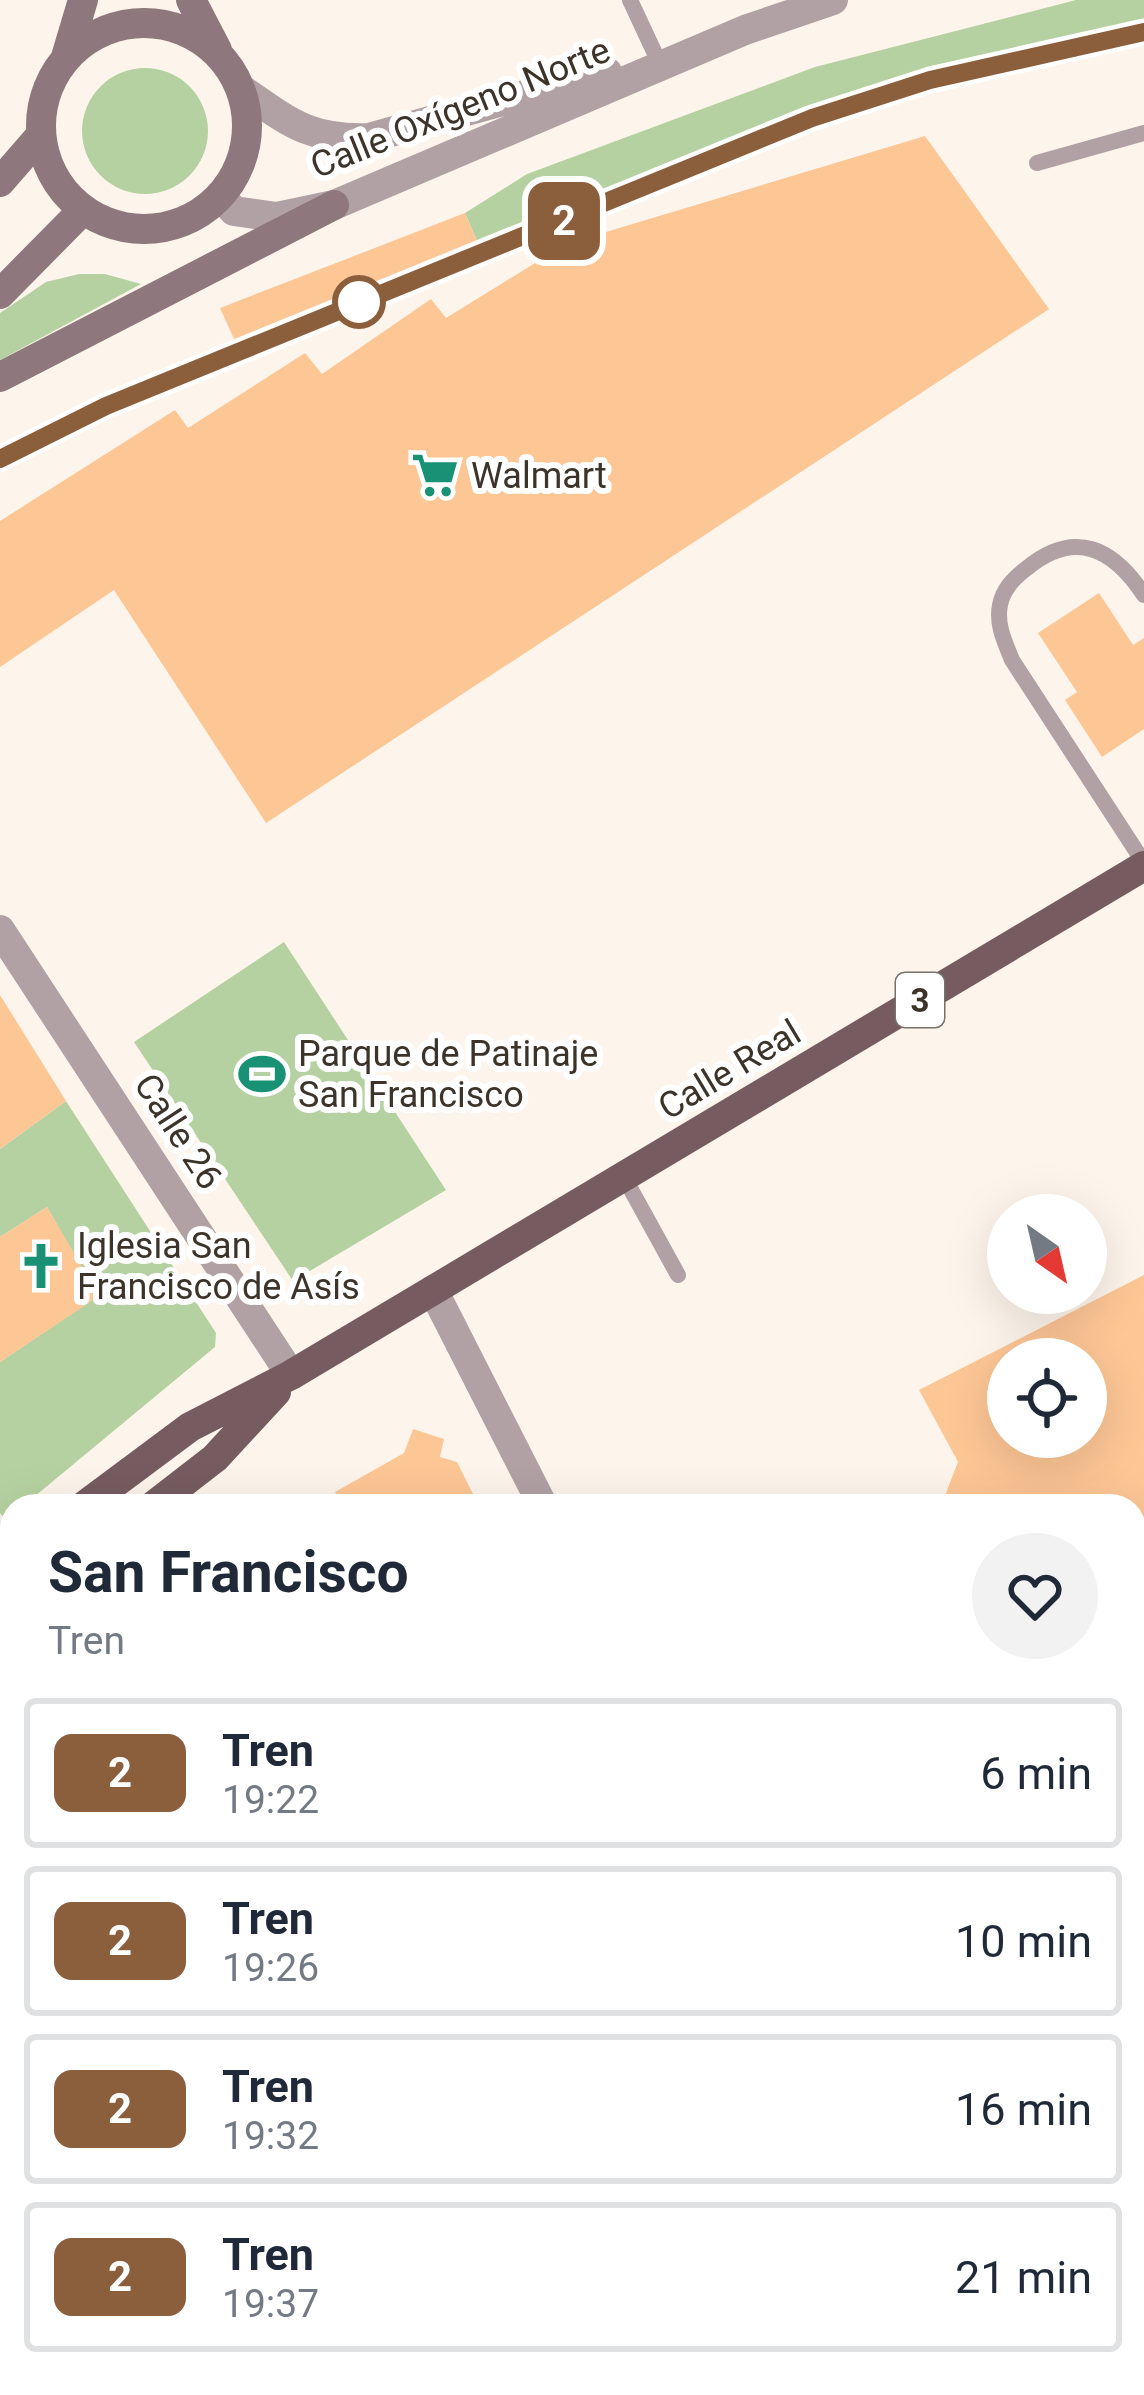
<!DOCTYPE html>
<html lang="es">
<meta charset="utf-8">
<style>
:root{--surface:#fff;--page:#f2f2f3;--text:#1f2937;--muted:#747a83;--line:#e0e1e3}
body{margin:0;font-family:Roboto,sans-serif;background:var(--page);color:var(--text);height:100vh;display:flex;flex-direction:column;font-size:45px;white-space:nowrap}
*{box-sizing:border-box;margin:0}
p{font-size:39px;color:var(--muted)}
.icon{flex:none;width:66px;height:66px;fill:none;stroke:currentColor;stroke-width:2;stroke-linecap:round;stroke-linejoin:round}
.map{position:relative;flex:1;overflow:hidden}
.details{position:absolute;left:0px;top:1494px;width:1146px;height:903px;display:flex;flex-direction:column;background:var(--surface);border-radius:36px 36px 0 0;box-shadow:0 12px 48px #0002}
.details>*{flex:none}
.badge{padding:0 24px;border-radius:18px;font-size:42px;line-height:78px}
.needle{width:78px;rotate:146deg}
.controls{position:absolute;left:987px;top:1194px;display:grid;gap:24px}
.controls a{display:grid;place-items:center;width:120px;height:120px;border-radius:50%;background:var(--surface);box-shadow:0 12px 48px #0002;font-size:60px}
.map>.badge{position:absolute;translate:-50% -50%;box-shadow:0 0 0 6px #fff}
.round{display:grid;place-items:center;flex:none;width:126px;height:126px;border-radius:63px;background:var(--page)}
.summary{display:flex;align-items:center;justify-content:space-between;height:204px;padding:0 48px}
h1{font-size:57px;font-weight:700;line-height:90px}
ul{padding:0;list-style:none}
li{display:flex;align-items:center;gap:36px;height:150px;margin:0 24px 18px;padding:0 24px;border:6px solid var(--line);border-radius:12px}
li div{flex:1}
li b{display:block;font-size:45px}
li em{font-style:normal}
li .badge{min-width:132px;font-weight:700;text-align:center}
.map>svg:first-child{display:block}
.green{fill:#b6d1a1}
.building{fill:#fdc695;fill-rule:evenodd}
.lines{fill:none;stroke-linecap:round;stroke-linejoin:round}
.path{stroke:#978f85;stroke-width:8;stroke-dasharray:6 6;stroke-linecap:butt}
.lane{stroke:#b1a1a4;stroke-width:16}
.street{stroke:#b1a1a4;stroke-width:30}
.secondary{stroke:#8e787d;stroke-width:30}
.primary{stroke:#765c61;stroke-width:30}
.rail-casing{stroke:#8c847a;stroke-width:14}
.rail{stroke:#fff;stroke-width:9;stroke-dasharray:27;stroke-linecap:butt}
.line-casing{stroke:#fff;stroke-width:27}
.line{stroke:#8b5e3c;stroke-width:18}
.stop-dot{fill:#fff;stroke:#8b5e3c;stroke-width:6}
.labels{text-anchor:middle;stroke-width:12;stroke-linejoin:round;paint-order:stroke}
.shield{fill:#fff;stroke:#76716a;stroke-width:3}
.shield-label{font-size:33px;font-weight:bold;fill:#3c342a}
.street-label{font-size:36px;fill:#3c342a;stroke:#fff}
.poi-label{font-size:36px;fill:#3c342a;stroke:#fff;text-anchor:start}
</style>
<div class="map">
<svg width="1144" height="2395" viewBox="0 0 1144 2395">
<rect width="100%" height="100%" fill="#fdf5eb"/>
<path class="green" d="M 1076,0 L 1144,0 L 1144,32 L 930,80 L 812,118 L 482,253 L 465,213 L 527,174 L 815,67 Z
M82 131a63 63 0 1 1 126 0a63 63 0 1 1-126 0Z
M 79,274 L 105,274 L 141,284 L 0,360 L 0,313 L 46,282 Z
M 284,942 L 446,1190 L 293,1281 L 134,1042 Z
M 66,1101 L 216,1333 L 215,1347 L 23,1506 L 12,1506 L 12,1515 L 6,1520 L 0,1513 L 0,1362 L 98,1296 L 47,1207 L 0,1237 L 0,1149 Z"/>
<path class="building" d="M 925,136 L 1049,309 L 266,823 L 114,590 L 0,667 L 0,521 L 175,410 L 188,428 L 305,353 L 322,374 L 431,299 L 446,318 L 566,244 Z
M 465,213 L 482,253 L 239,350 L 220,308 Z
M 1099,593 L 1133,645 L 1144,638 L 1144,729 L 1102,757 L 1065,700 L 1077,692 L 1038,633 Z
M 0,995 L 66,1101 L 0,1149 Z
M 47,1207 L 99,1296 L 0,1362 L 0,1237 Z
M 1144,1275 L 1144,1626 L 1134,1631 L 1134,1506 L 941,1506 L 958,1462 L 919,1390 ZM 1008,1359 L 1086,1359 L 1086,1437 L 1008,1437 Z
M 413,1429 L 444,1439 L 440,1457 L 457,1462 L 479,1506 L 343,1506 L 335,1492 L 404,1453 Z
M 0,1679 L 12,1699 L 12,1748 L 0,1755 Z"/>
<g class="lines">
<path class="path" d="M 0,2319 L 12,2339
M 40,2385 L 46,2395"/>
<path class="lane" d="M 630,0 L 657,58
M 1037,163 L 1144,133
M 1144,595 C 1113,548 1075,529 1027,568 C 1014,578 1003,589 1000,605 C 996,625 1005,642 1012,660 L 1144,863
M 624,1177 L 678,1275"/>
<path class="street" d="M 241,89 C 289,122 308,140 369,138 L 607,72
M 220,196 L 234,211 L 277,217 L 334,205 L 745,30 L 833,0
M 0,930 L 291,1375
M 433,1290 L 543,1506
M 1134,1700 L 1144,1694
M 1134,2115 L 1144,2110
M 0,2285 L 12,2277
M 1009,2385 L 1016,2395
M 711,2395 L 724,2385"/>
<path class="secondary" d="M 191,0 L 217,50
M41 126a103 103 0 1 1 206 0a103 103 0 1 1-206 0Z
M 66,57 L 83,0
M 0,182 L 40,136
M 0,294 L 83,210
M 0,377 L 334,205"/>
<path class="primary" d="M 84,1506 L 190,1427 L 291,1375 L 1144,866
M 153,1506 L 215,1458 L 276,1392
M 0,1571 L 12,1562
M 0,1625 L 12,1615"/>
<defs>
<path id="rail" d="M 0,459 L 106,406 L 812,118 L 930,80 L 1144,32"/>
</defs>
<use href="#rail" class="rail-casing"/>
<use href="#rail" class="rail"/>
</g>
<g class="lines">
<defs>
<path id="line" d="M 0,459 L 106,406 L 812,118 L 930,80 L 1144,32"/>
</defs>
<use href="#line" class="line-casing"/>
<use href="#line" class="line"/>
</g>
<defs>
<symbol id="supermarket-bare" viewBox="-9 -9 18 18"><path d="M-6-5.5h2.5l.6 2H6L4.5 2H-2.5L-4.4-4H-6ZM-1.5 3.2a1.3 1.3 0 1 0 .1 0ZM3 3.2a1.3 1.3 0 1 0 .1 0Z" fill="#199175" stroke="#fff" stroke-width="2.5" paint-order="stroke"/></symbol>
<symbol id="stadium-bare" viewBox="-9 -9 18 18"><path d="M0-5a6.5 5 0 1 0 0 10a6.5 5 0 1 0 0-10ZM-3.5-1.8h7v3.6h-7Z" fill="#199175" stroke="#fff" stroke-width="2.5" paint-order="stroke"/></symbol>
<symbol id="church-bare" viewBox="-9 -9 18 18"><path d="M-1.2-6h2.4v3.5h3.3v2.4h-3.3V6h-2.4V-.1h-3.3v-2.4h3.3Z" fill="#199175" stroke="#fff" stroke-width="2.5" paint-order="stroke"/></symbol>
</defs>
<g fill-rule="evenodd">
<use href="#supermarket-bare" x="402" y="442" width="66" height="66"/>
<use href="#stadium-bare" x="229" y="1041" width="66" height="66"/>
<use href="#church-bare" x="8" y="1233" width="66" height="66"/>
</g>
<circle class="stop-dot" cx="359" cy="302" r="24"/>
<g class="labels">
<rect class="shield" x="896" y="973" width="48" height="54" rx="9"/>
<g class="shield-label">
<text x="920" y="1012">3</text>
</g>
<g class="street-label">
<text transform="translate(460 107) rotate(-22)" y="13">Calle Oxígeno Norte</text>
<text transform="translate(729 1069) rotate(-31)" y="13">Calle Real</text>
<text transform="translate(179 1131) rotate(57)" y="13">Calle 26</text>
</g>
<g class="poi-label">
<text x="471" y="488">Walmart</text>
<text x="298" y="1066">Parque de Patinaje<tspan x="298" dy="41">San Francisco</tspan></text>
<text x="77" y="1258">Iglesia San<tspan x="77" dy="41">Francisco de Asís</tspan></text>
</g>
</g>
</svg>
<div class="controls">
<a><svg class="needle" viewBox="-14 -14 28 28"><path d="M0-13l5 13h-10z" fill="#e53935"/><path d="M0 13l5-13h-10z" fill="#747a83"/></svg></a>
<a><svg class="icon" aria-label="locate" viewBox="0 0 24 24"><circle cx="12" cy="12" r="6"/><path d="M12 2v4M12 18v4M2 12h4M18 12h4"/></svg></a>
</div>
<b class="badge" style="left:564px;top:221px;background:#8b5e3c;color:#fff">2</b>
<section class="details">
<div class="summary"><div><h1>San Francisco</h1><p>Tren</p></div><a class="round"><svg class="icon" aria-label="heart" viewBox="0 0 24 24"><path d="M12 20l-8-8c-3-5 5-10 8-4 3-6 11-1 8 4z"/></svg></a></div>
<ul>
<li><span class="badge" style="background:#8b5e3c;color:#fff">2</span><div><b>Tren</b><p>19:22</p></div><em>6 min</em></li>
<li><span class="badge" style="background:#8b5e3c;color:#fff">2</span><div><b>Tren</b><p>19:26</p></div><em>10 min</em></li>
<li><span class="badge" style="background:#8b5e3c;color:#fff">2</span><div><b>Tren</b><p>19:32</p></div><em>16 min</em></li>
<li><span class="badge" style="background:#8b5e3c;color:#fff">2</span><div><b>Tren</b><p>19:37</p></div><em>21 min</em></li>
</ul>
</section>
</div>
